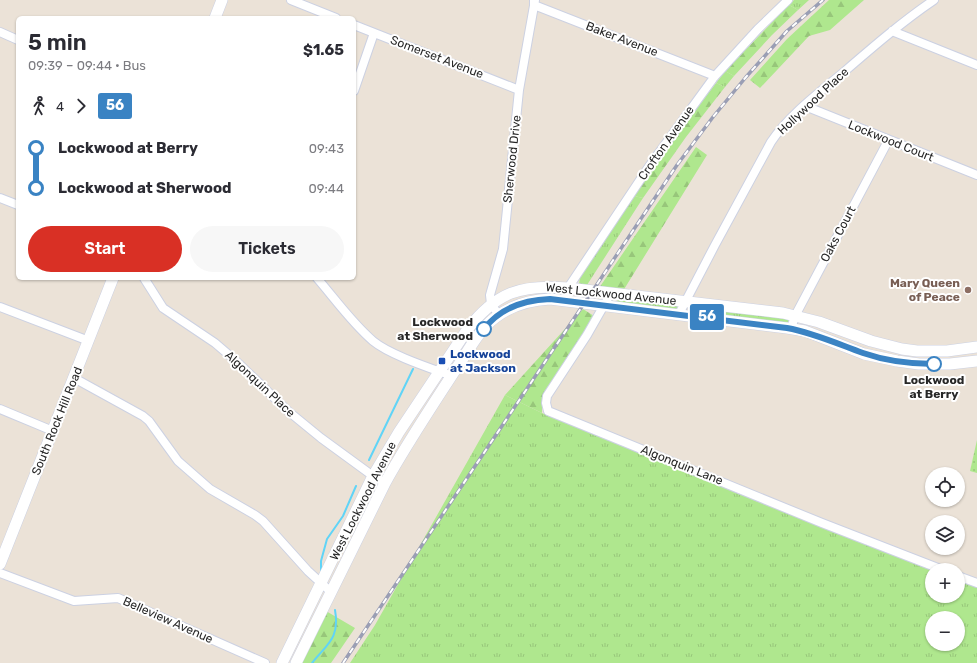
<!DOCTYPE html>
<meta charset="utf-8">
<style>
:root{--surface:#fff;--page:#f7f7f7;--text:#2b2b33;--muted:#7c7c81;--accent:#d93025}
body{margin:0;font-family:Rubik,sans-serif;background:var(--page);color:var(--text);height:100vh;display:flex;flex-direction:column;font-size:15px;white-space:nowrap}
*{box-sizing:border-box;margin:0}
p{font-size:13px;color:var(--muted)}
.icon{flex:none;width:22px;height:22px;fill:none;stroke:currentColor;stroke-width:2;stroke-linecap:round;stroke-linejoin:round}
.map{position:relative;flex:1;overflow:hidden}
.sheet{position:absolute;left:16px;top:16px;width:340px;height:264px;display:flex;flex-direction:column;background:var(--surface);border-radius:6px;box-shadow:0 1px 3px #0004}
.sheet>*{flex:none}
.badge{padding:0 8px;border-radius:3px;font-size:14px;line-height:26px}
.fabs{position:absolute;left:925px;top:467px;display:grid;gap:8px}
.fabs a{display:grid;place-items:center;width:40px;height:40px;border-radius:50%;background:var(--surface);box-shadow:0 1px 3px #0004;font-size:20px}
.map>.badge{position:absolute;translate:-50% -50%;box-shadow:0 0 0 2px #fff}
.legs{display:flex;align-items:center;gap:6px;height:44px;padding:0 12px;font-size:13px}
.legs p{margin-inline-start:auto}
.head{display:flex;align-items:center;justify-content:space-between;height:68px;padding:0 12px}
h1{font-size:22px;font-weight:600;line-height:30px}
.cta{display:flex;gap:8px;margin-top:auto;padding:8px 12px}
.cta a{flex:1;height:46px;border-radius:24px;background:var(--accent);color:#fff;font-size:16px;font-weight:600;line-height:46px;text-align:center}
.cta a+a{background:var(--page);color:var(--text)}
ul{padding:0 12px;list-style:none}
li{display:flex;align-items:center;gap:14px;height:40px;font-size:15px}
li i{display:grid;place-items:center;width:6px;height:100%;margin:0 5px;background:currentColor}
li i::after{content:'';width:10px;height:10px;margin:-5px;border:3px solid;border-radius:50%;background:var(--surface)}
li p{margin-inline-start:auto}
li:first-child i{background:linear-gradient(#0000 50%,currentColor 0)}
li:last-child i{background:linear-gradient(currentColor 50%,#0000 0)}
.map>svg:first-child{display:block}
.grass{fill:url(#grass-tufts);fill-rule:evenodd}
.forest{fill:url(#forest-firs)}
.park{fill:url(#park-dots)}
.lines{fill:none;stroke-linecap:round;stroke-linejoin:round}
.stream{stroke:#60d4f7;stroke-width:2}
.street-casing{stroke:#ccd1e2;stroke-width:10}
.secondary-casing{stroke:#ccd1e2;stroke-width:12}
.street{stroke:#fff;stroke-width:8}
.secondary{stroke:#fff;stroke-width:11}
.rail-casing{stroke:#9a9eb4;stroke-width:3.5}
.rail{stroke:#fff;stroke-width:2;stroke-dasharray:6;stroke-linecap:butt}
.line-1-casing{stroke:#fff;stroke-width:9}
.line-1{stroke:#3a83c3;stroke-width:6}
.education-dot{fill:#8d6e63;stroke:#fff;stroke-width:1.5}
.stop-1-dot{fill:#fff;stroke:#3a83c3;stroke-width:2}
.transit-dot{fill:#1a4fb4;stroke:#fff;stroke-width:1.5}
.labels{text-anchor:middle;stroke-width:4;stroke-linejoin:round;paint-order:stroke}
.street-label{font-size:12px;fill:#272727;stroke:#fff}
.education-label{font-size:12px;font-weight:bold;fill:#785e54;stroke:#fff;text-anchor:end}
.stop-label{font-size:12px;font-weight:bold;fill:#272727;stroke:#fff;text-anchor:end}
.transit-label{font-size:12px;font-weight:bold;fill:#164399;stroke:#fff;text-anchor:start}
</style>
<div class="map">
<svg width="977" height="663" viewBox="0 0 977 663">
<defs>
<pattern id="grass-tufts" width="24" height="20" patternUnits="userSpaceOnUse"><rect width="24" height="20" fill="#afe78e"/><path d="M3 7l-1-3M5 7V3M7 7l1-3M15 17l-1-3M17 17v-4M19 17l1-3" fill="none" stroke="#97c67a"/></pattern>
<pattern id="forest-firs" width="22" height="20" patternUnits="userSpaceOnUse"><rect width="22" height="20" fill="#afe78e"/><path d="M5 1l3.5 6h-7zM16 11l3.5 6h-7z" fill="#97c67a"/></pattern>
<pattern id="park-dots" width="8" height="8" patternUnits="userSpaceOnUse"><rect width="8" height="8" fill="#afe78e"/><path d="M2 2h.1M6 6h.1" fill="none" stroke="#97c67a" stroke-width="1.8" stroke-linecap="round"/></pattern>
</defs>
<rect width="100%" height="100%" fill="#ebe2d7"/>
<path class="grass" d="M 794,0 L 809,0 L 798,10 L 789,5 Z
M 725,71 L 734,76 L 725,87 L 716,83 Z
M 634,196 L 643,198 L 587,285 L 579,284 L 580,277 Z
M 619,298 L 677,305 L 678,307 L 675,310 L 617,302 Z
M 690,307 L 788,319 L 789,321 L 787,323 L 689,311 L 688,309 Z
M 505,395 L 542,413 L 932,570 L 932,596 L 958,596 L 958,579 L 977,586 L 977,663 L 350,663 L 375,625 ZM 932,618 L 958,618 L 958,644 L 932,644 Z"/>
<path class="forest" d="M 829,0 L 864,0 L 830,30 L 809,36 L 760,88 L 750,80 L 787,39 Z
M 789,5 L 798,10 L 772,35 L 734,76 L 725,71 Z
M 716,83 L 725,87 L 686,137 L 643,198 L 634,196 L 671,141 Z
M 696,147 L 707,155 L 623,291 L 599,288 Z
M 583,309 L 594,316 L 543,397 L 542,405 L 542,413 L 505,395 Z
M 326,611 L 355,628 L 331,663 L 300,663 Z"/>
<path class="park" d="M 977,440 L 977,473 L 970,471 Z"/>
<g class="lines">
<path class="stream" d="M 369,460 L 413,369
M 321,571 L 321,561 L 327,539 L 343,516 L 356,486
M 312,663 C 327,644 340,639 335,610"/>
<defs>
<path id="street" d="M 291,0 L 336,18
M 534,1 L 534,5 L 715,76
M 354,25 L 519,90
M 892,31 L 977,65
M 0,32 L 18,40
M 354,91 L 374,33
M 805,106 L 977,175
M 0,198 L 18,205
M 144,278 L 163,308 L 215,343 L 236,361 L 288,411 L 321,438 L 373,476 L 385,483
M 317,278 C 335,299 352,323 373,341 C 390,355 430,368 452,376
M 611,293 L 587,335 L 547,396 L 546,403 L 548,411 L 822,523 L 943,570
M 567,301 L 568,288 L 650,165 L 715,76 L 758,29 L 788,0
M 0,307 L 89,341
M 679,314 L 715,245 L 771,142 C 789,115 820,92 845,71 C 874,46 903,21 934,0
M 499,315 L 491,304 L 490,295 L 503,249 L 519,90 L 535,0
M 791,329 L 795,316 L 888,141
M 74,378 L 143,416 L 149,421 L 178,461 L 210,489 L 255,515 L 263,521 L 308,571 L 331,592
M 0,409 L 53,431
M 0,573 L 74,601 L 118,598 L 265,663
M 958,576 L 977,583"/>
<path id="secondary" d="M 215,18 L 222,0
M 0,564 L 113,278
M 282,663 L 373,476 L 399,432 L 467,330 C 496,292 521,284 568,288 L 783,313 L 819,322 L 871,341 L 902,349 L 917,351 L 947,351 L 977,347
M 296,663 L 385,483 C 406,445 430,409 454,372 C 467,354 478,330 496,317 C 512,305 530,300 550,299 L 787,328 L 805,331 L 864,354 L 897,361 L 919,364 L 950,364 L 977,361"/>
</defs>
<use href="#street" class="street-casing"/>
<use href="#secondary" class="secondary-casing"/>
<use href="#street" class="street"/>
<use href="#secondary" class="secondary"/>
<defs>
<path id="rail" d="M 343,663 L 677,165 L 713,117 L 746,77 L 787,31 L 823,0"/>
</defs>
<use href="#rail" class="rail-casing"/>
<use href="#rail" class="rail"/>
</g>
<g class="lines">
<defs>
<path id="line-1" d="M 484,329 C 500,308 524,300 550,299 L 787,328 C 814,333 838,344 863,353 C 886,361 910,364 934,364"/>
</defs>
<use href="#line-1" class="line-1-casing"/>
<use href="#line-1" class="line-1"/>
</g>
<circle class="education-dot" cx="968" cy="290" r="4"/>
<g class="stop-1-dot">
<circle cx="484" cy="329" r="7"/>
<circle cx="934" cy="364" r="7"/>
</g>
<rect class="transit-dot" x="438" y="357" width="8" height="8" rx="2"/>
<g class="labels">
<g class="street-label">
<text transform="translate(622 39) rotate(21)" y="4">Baker Avenue</text>
<text transform="translate(437 57) rotate(21)" y="4">Somerset Avenue</text>
<text transform="translate(813 101) rotate(-43)" y="4">Hollywood Place</text>
<text transform="translate(891 141) rotate(22)" y="4">Lockwood Court</text>
<text transform="translate(666 143) rotate(-55)" y="4">Crofton Avenue</text>
<text transform="translate(512 159) rotate(-84)" y="4">Sherwood Drive</text>
<text transform="translate(838 234) rotate(-62)" y="4">Oaks Court</text>
<text transform="translate(611 294) rotate(6)" y="4">West Lockwood Avenue</text>
<text transform="translate(260 384) rotate(43)" y="4">Algonquin Place</text>
<text transform="translate(57 421) rotate(-68)" y="4">South Rock Hill Road</text>
<text transform="translate(682 465) rotate(22)" y="4">Algonquin Lane</text>
<text transform="translate(363 501) rotate(-63)" y="4">West Lockwood Avenue</text>
<text transform="translate(168 620) rotate(24)" y="4">Belleview Avenue</text>
</g>
<g class="education-label">
<text x="960" y="287">Mary Queen<tspan x="960" dy="14">of Peace</tspan></text>
</g>
<g class="stop-label">
<text x="473" y="326">Lockwood<tspan x="473" dy="14">at Sherwood</tspan></text>
<text x="934" y="384" text-anchor="middle">Lockwood<tspan x="934" dy="14">at Berry</tspan></text>
</g>
<g class="transit-label">
<text x="450" y="358">Lockwood<tspan x="450" dy="14">at Jackson</tspan></text>
</g>
</g>
</svg>
<div class="fabs">
<a><svg class="icon" aria-label="locate" viewBox="0 0 24 24"><circle cx="12" cy="12" r="6"/><path d="M12 2v4M12 18v4M2 12h4M18 12h4"/></svg></a>
<a><svg class="icon" aria-label="layers" viewBox="0 0 24 24"><path d="M12 4l9 5-9 5-9-5zM3 14l9 5 9-5"/></svg></a>
<a>+</a>
<a>−</a>
</div>
<b class="badge" style="left:707px;top:317px;background:#3a83c3;color:#fff">56</b>
<section class="sheet">
<div class="head"><div><h1>5 min</h1><p>09:39 – 09:44 · Bus</p></div><b>$1.65</b></div>
<div class="legs"><svg class="icon" aria-label="walk" viewBox="0 0 24 24"><circle cx="13" cy="4" r="2"/><path d="M13 8l-2 6 4 7M11 14l-3 7M7 12l3-4h3l4 4"/></svg>4<svg class="icon" aria-label="forward" viewBox="0 0 24 24"><path d="M9 5l7 7-7 7"/></svg><b class="badge" style="background:#3a83c3;color:#fff">56</b></div>
<ul>
<li><i style="color:#3a83c3"></i><b>Lockwood at Berry</b><p>09:43</p></li>
<li><i style="color:#3a83c3"></i><b>Lockwood at Sherwood</b><p>09:44</p></li>
</ul>
<div class="cta"><a>Start</a><a>Tickets</a></div>
</section>
</div>
